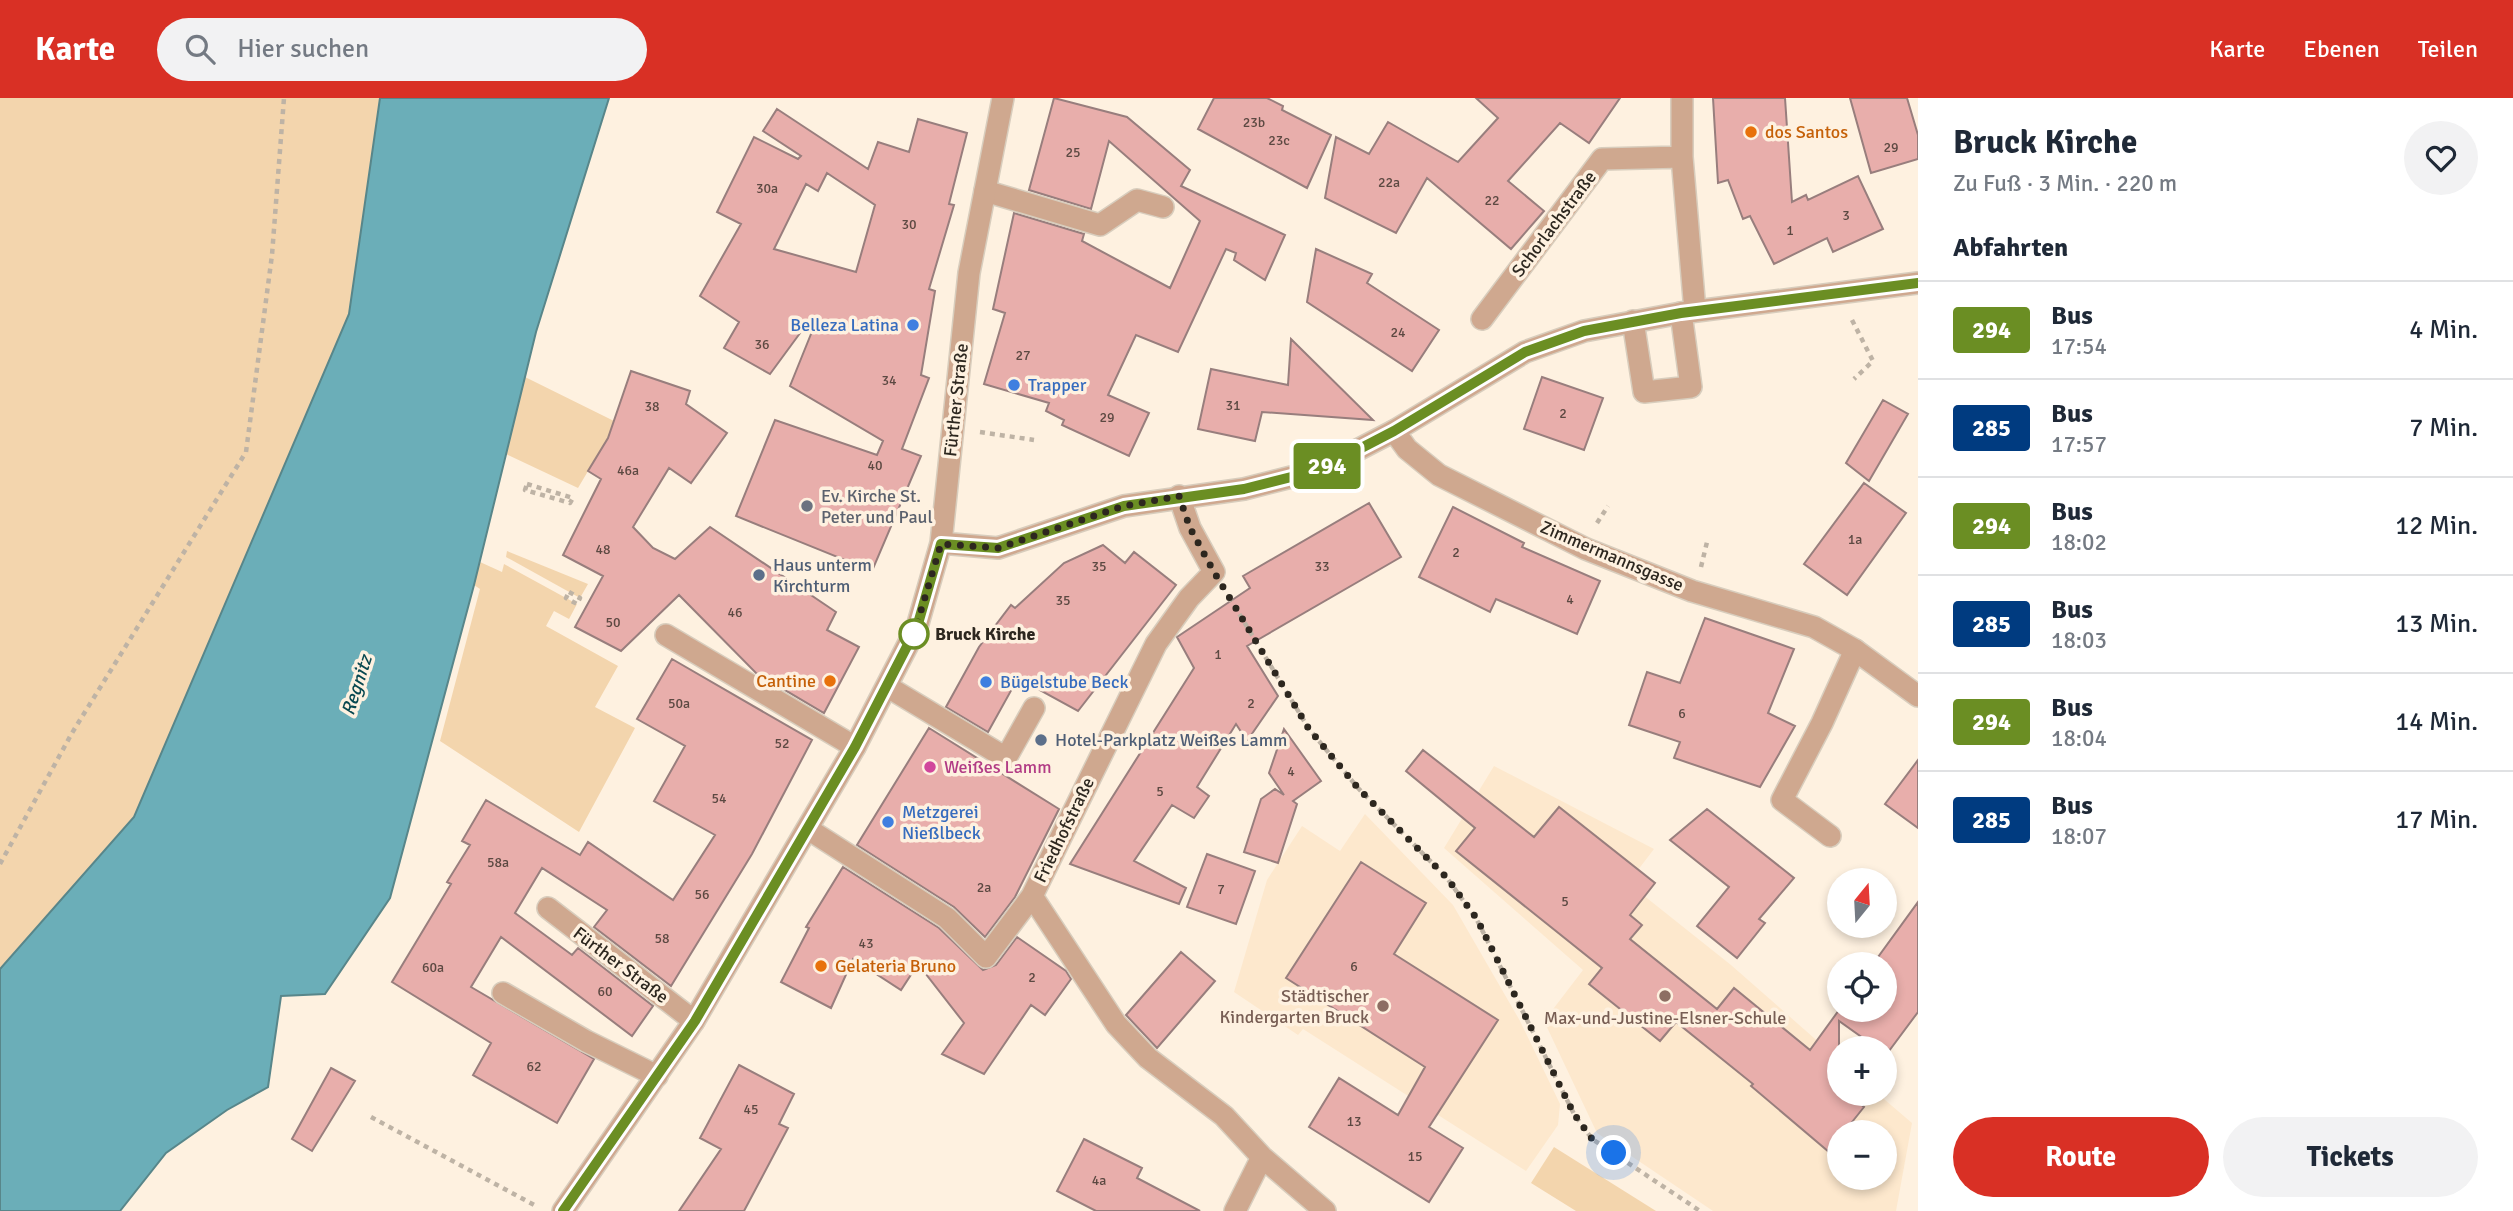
<!DOCTYPE html>
<html lang="de">
<meta charset="utf-8">
<style>
:root{--surface:#fff;--page:#f2f2f3;--text:#1f2937;--muted:#747a83;--line:#e0e1e3;--accent:#d93025}
body{margin:0;font-family:Signika,sans-serif;background:var(--page);color:var(--text);height:100vh;display:flex;flex-direction:column;font-size:26px;white-space:nowrap}
*{box-sizing:border-box;margin:0}
p{font-size:23px;color:var(--muted)}
.icon{flex:none;width:38px;height:38px;fill:none;stroke:currentColor;stroke-width:2;stroke-linecap:round;stroke-linejoin:round}
.map{position:relative;flex:1;overflow:hidden}
.sheet{display:flex;flex-direction:column;background:var(--surface);width:595px}
.sheet>*{flex:none}
.badge{padding:0 14px;border-radius:5px;font-size:24px;line-height:46px}
.needle{width:46px;rotate:18deg}
.buttons{position:absolute;left:1827px;top:770px;display:grid;gap:14px}
.buttons a{display:grid;place-items:center;width:70px;height:70px;border-radius:50%;background:var(--surface);box-shadow:0 4px 10px #0003;font-size:35px}
.you{position:absolute;width:35px;height:35px;margin:-18px;border:5px solid #fff;border-radius:50%;background:#1a73e8;box-shadow:0 0 0 10px #1a73e833}
.map>.badge{position:absolute;translate:-50% -50%;box-shadow:0 0 0 4px #fff}
h2{padding:0 35px;font-size:26px;line-height:63px}
.round{display:grid;place-items:center;flex:none;width:74px;height:74px;border-radius:37px;background:var(--page)}
.overview{display:flex;align-items:center;justify-content:space-between;height:119px;padding:0 35px}
h1{font-size:33px;font-weight:700;line-height:52px}
.action{display:flex;gap:14px;margin-top:auto;padding:14px 35px}
.action a{flex:1;height:80px;border-radius:42px;background:var(--accent);color:#fff;font-size:28px;font-weight:700;line-height:80px;text-align:center}
.action a+a{background:var(--page);color:var(--text)}
ul{padding:0;list-style:none}
li{display:flex;align-items:center;gap:21px;height:98px;padding:0 35px;border-top:2px solid var(--line)}
li div{flex:1}
li b{display:block;font-size:26px}
li em{font-style:normal}
li .badge{min-width:77px;font-weight:700;text-align:center}
header{display:flex;align-items:center;gap:42px;box-sizing:border-box;height:98px;padding:0 35px;background:var(--accent);color:#fff}
header strong{font-size:33px}
nav{display:flex;gap:38px;margin-inline-start:auto;font-size:24px}
.search{width:490px;height:63px;background:var(--page);display:flex;align-items:center;gap:18px;box-sizing:border-box;padding:0 24px;border-radius:38px;color:var(--muted);font-size:26px}
main{display:flex;flex:1;min-height:0}
.map>svg:first-child{display:block}
.built{fill:#fde8cd;fill-rule:evenodd}
.green{fill:#f3d5ad}
.water{fill:#6baeb8;stroke:#58868a;stroke-width:2}
.building{fill:#e8aeab;stroke:#987e7d;stroke-width:2;fill-rule:evenodd}
.lines{fill:none;stroke-linecap:round;stroke-linejoin:round}
.service-casing{stroke:#d8cdbd;stroke-width:24}
.minor-casing{stroke:#d8cdbd;stroke-width:24}
.tertiary-casing{stroke:#d8cdbd;stroke-width:24}
.path{stroke:#beb3a5;stroke-width:4.5;stroke-dasharray:5 5;stroke-linecap:butt}
.service{stroke:#cfa88f;stroke-width:21}
.minor{stroke:#cfa88f;stroke-width:21}
.tertiary{stroke:#cfa88f;stroke-width:21}
.line-casing{stroke:#fff;stroke-width:16}
.line{stroke:#6b8e23;stroke-width:10}
.walk{stroke:#2d271f;stroke-width:7;stroke-dasharray:0 12.6}
.food-dot{fill:#e8710a;stroke:#fef1e0;stroke-width:2.5}
.shop-dot{fill:#3f7fe0;stroke:#fef1e0;stroke-width:2.5}
.worship-dot{fill:#6b7280;stroke:#fef1e0;stroke-width:2.5}
.service-dot{fill:#5c6f8a;stroke:#fef1e0;stroke-width:2.5}
.stop-dot{fill:#fff;stroke:#6b8e23;stroke-width:3.5}
.hotel-dot{fill:#d1479c;stroke:#fef1e0;stroke-width:2.5}
.education-dot{fill:#8d6e63;stroke:#fef1e0;stroke-width:2.5}
.labels{text-anchor:middle;stroke-width:7;stroke-linejoin:round;paint-order:stroke}
.number-label{font-size:14px;fill:#5c4942}
.food-label{font-size:18px;fill:#c56008;stroke:#fef1e0;text-anchor:start}
.street-label{font-size:18px;fill:#2d271f;stroke:#fef1e0}
.shop-label{font-size:18px;fill:#366cbe;stroke:#fef1e0;text-anchor:start}
.worship-label{font-size:18px;fill:#5b616d;stroke:#fef1e0;text-anchor:start}
.service-label{font-size:18px;fill:#4e5e75;stroke:#fef1e0;text-anchor:start}
.stop-label{font-size:18px;font-weight:bold;fill:#2d271f;stroke:#fef1e0;text-anchor:start}
.hotel-label{font-size:18px;fill:#b23c85;stroke:#fef1e0;text-anchor:start}
.education-label{font-size:18px;fill:#785e54;stroke:#fef1e0;text-anchor:end}
.water-label{font-size:19px;font-style:italic;fill:#094850;stroke:#fef1e0}
</style>
<header>
<strong>Karte</strong>
<div class="search"><svg class="icon" aria-label="search" viewBox="0 0 24 24"><circle cx="10" cy="10" r="6"/><path d="M15 15l6 6"/></svg>Hier suchen</div>
<nav><a>Karte</a><a>Ebenen</a><a>Teilen</a></nav>
</header>
<main>
<div class="map">
<svg width="1918" height="1113" viewBox="0 0 1918 1113">
<rect width="100%" height="100%" fill="#fef1e0"/>
<path class="built" d="M 1494,668 L 1654,751 L 1628,785 L 1731,867 L 1839,962 L 1839,996 L 1878,996 L 1912,1025 L 1896,1113 L 1713,1113 L 1597,1035 L 1544,923 L 1583,872 L 1444,750 ZM 1839,1034 L 1885,1034 L 1885,1080 L 1839,1080 Z
M 1365,716 L 1453,807 L 1520,923 L 1560,1006 L 1558,1027 L 1526,1073 L 1303,931 L 1298,937 L 1234,894 L 1267,782 L 1302,728 L 1340,753 Z"/>
<path class="green" d="M 0,0 L 380,0 L 349,216 L 134,719 L 0,871 Z
M 525,279 L 614,323 L 666,356 L 677,358 L 669,370 L 610,336 L 578,390 L 506,356 Z
M 507,453 L 588,486 L 580,500 L 506,459 Z
M 480,464 L 502,474 L 504,466 L 577,506 L 569,521 L 554,513 L 546,528 L 618,568 L 595,609 L 635,630 L 579,734 L 440,643 L 480,491 L 474,487 Z
M 1554,1049 L 1656,1113 L 1576,1113 L 1531,1085 Z"/>
<path class="water" d="M 380,0 L 609,0 L 536,234 L 474,487 L 390,800 L 325,896 L 281,898 L 268,989 L 227,1012 L 166,1055 L 120,1113 L 0,1113 L 0,871 L 134,719 L 349,216 Z"/>
<path class="building" d="M 1054,0 L 1127,19 L 1190,72 L 1181,88 L 1285,137 L 1265,182 L 1234,162 L 1236,155 L 1226,151 L 1178,254 L 1136,237 L 1108,297 L 1149,315 L 1129,358 L 1062,327 L 1064,322 L 1046,313 L 1049,305 L 984,286 L 1005,215 L 993,211 L 1014,115 L 1084,136 L 1082,143 L 1170,190 L 1200,123 L 1109,43 L 1091,111 L 1029,92 Z
M 1214,0 L 1267,0 L 1283,8 L 1282,12 L 1331,37 L 1307,90 L 1198,31 Z
M 1476,0 L 1620,0 L 1589,45 L 1560,25 L 1508,83 L 1544,113 L 1511,151 L 1427,80 L 1396,135 L 1325,100 L 1336,39 L 1369,56 L 1388,24 L 1458,64 L 1498,20 Z
M 1713,0 L 1785,0 L 1792,104 L 1806,97 L 1808,102 L 1858,78 L 1883,131 L 1833,154 L 1827,140 L 1774,166 L 1750,118 L 1743,121 L 1728,82 L 1718,85 Z
M 1850,0 L 1907,0 L 1918,37 L 1918,61 L 1871,75 Z
M 777,11 L 868,71 L 878,44 L 909,54 L 918,21 L 967,35 L 949,106 L 954,107 L 929,191 L 935,193 L 921,277 L 929,280 L 902,351 L 921,358 L 872,473 L 736,418 L 775,322 L 877,357 L 883,343 L 790,288 L 813,231 L 806,227 L 770,276 L 724,250 L 739,224 L 700,198 L 741,126 L 717,114 L 754,39 L 798,61 L 801,58 L 763,33 ZM 827,75 L 875,107 L 856,174 L 774,151 L 806,86 L 818,93 Z
M 1316,151 L 1372,176 L 1367,185 L 1439,232 L 1412,273 L 1307,204 Z
M 1291,241 L 1373,322 L 1262,314 L 1255,343 L 1198,331 L 1211,271 L 1288,287 Z
M 631,273 L 690,293 L 686,306 L 727,335 L 691,385 L 669,370 L 633,429 L 653,450 L 675,461 L 710,429 L 836,514 L 827,532 L 859,549 L 824,615 L 756,575 L 679,497 L 621,553 L 575,529 L 603,478 L 563,457 L 601,381 L 588,373 L 608,340 Z
M 1542,279 L 1603,300 L 1584,352 L 1524,331 Z
M 1883,302 L 1908,316 L 1869,383 L 1846,365 Z
M 1864,385 L 1906,415 L 1847,497 L 1804,466 Z
M 1369,405 L 1401,459 L 1247,548 L 1278,598 L 1247,643 L 1236,626 L 1197,689 L 1209,698 L 1194,720 L 1172,707 L 1134,763 L 1186,790 L 1179,806 L 1070,766 L 1194,570 L 1177,539 L 1250,490 L 1243,478 Z
M 1453,409 L 1524,445 L 1522,449 L 1600,483 L 1577,536 L 1496,501 L 1490,514 L 1419,479 Z
M 1103,447 L 1125,465 L 1134,454 L 1176,487 L 1078,613 L 1018,580 L 988,634 L 946,609 L 979,549 L 1011,507 L 1015,510 L 1064,465 Z
M 1705,520 L 1794,551 L 1768,615 L 1795,628 L 1760,689 L 1674,660 L 1680,644 L 1629,627 L 1647,574 L 1680,585 Z
M 672,561 L 812,642 L 752,756 L 671,888 L 594,829 L 607,812 L 542,770 L 515,815 L 572,857 L 578,850 L 653,908 L 632,938 L 501,839 L 471,889 L 594,961 L 557,1025 L 473,977 L 491,945 L 392,884 L 451,786 L 447,784 L 470,747 L 462,743 L 486,702 L 580,757 L 588,744 L 673,802 L 715,737 L 654,703 L 685,648 L 637,621 Z
M 929,630 L 1059,711 L 1015,799 L 985,839 L 954,809 L 857,747 Z
M 1284,631 L 1321,683 L 1293,703 L 1297,706 L 1278,765 L 1244,754 L 1261,701 L 1275,691 L 1284,697 L 1269,675 Z
M 1423,652 L 1534,739 L 1559,709 L 1655,785 L 1630,817 L 1642,827 L 1630,841 L 1717,911 L 1734,890 L 1810,952 L 1839,912 L 1885,912 L 1885,866 L 1873,866 L 1918,804 L 1918,914 L 1886,957 L 1885,950 L 1877,950 L 1839,923 L 1839,996 L 1849,996 L 1864,1009 L 1844,1034 L 1839,1034 L 1839,1041 L 1829,1054 L 1751,988 L 1753,986 L 1676,924 L 1660,943 L 1589,886 L 1602,870 L 1456,753 L 1475,730 L 1406,673 Z
M 1918,662 L 1918,730 L 1885,706 Z
M 1707,711 L 1794,780 L 1759,821 L 1765,825 L 1737,860 L 1697,828 L 1729,789 L 1670,742 Z
M 1207,756 L 1255,773 L 1236,826 L 1187,809 Z
M 1361,764 L 1426,805 L 1394,856 L 1498,922 L 1429,1029 L 1463,1050 L 1429,1104 L 1309,1029 L 1339,980 L 1398,1017 L 1425,969 L 1286,880 Z
M 843,769 L 939,830 L 983,872 L 996,867 L 1017,839 L 1066,873 L 1071,881 L 1045,917 L 1031,907 L 984,976 L 942,956 L 964,925 L 918,866 L 901,892 L 853,861 L 831,910 L 781,884 L 809,830 L 806,829 Z
M 1181,854 L 1215,883 L 1157,950 L 1126,917 Z
M 739,967 L 794,996 L 779,1026 L 788,1030 L 744,1113 L 679,1113 L 721,1051 L 700,1040 Z
M 331,970 L 355,983 L 312,1053 L 292,1041 Z
M 1084,1041 L 1142,1070 L 1137,1080 L 1200,1113 L 1096,1113 L 1057,1093 Z"/>
<g class="lines">
<defs>
<path id="service" d="M 985,93 L 1100,127 L 1137,102 L 1163,109
M 1633,223 L 1644,294 L 1691,289 L 1681,215
M 666,537 L 855,649
M 888,589 L 1006,660 L 1034,610
M 1830,738 L 1782,702 L 1822,625 L 1855,552
M 548,810 L 694,923
M 503,895 L 586,943 L 657,978"/>
<path id="minor" d="M 1682,0 L 1682,59 L 1695,213
M 1482,221 L 1602,61 L 1682,59
M 1394,333 L 1407,351 L 1439,377 L 1586,451 L 1692,493 L 1814,529 L 1855,552 L 1918,598
M 808,731 L 947,820 L 986,859 L 1032,798 L 1156,546 L 1189,500 L 1214,474 L 1190,430 L 1179,398
M 1032,798 L 1116,926 L 1148,960 L 1224,1018 L 1262,1059 L 1325,1113
M 1235,1113 L 1262,1059"/>
<path id="tertiary" d="M 941,445 L 998,450 L 1124,408 L 1244,391 L 1319,372 L 1394,333 L 1525,254 L 1584,233 L 1681,215 L 1918,185
M 563,1113 L 694,923 L 855,649 L 917,529 L 941,445 L 969,175 L 1003,0"/>
</defs>
<use href="#service" class="service-casing"/>
<use href="#minor" class="minor-casing"/>
<use href="#tertiary" class="tertiary-casing"/>
<path class="path" d="M 1852,222 L 1873,263 L 1854,281
M 980,334 L 1034,342
M 527,386 L 573,400 L 570,405 L 525,392 Z
M 1597,425 L 1608,408
M 1701,469 L 1707,444
M 569,494 L 580,500 L 577,506 L 566,500 Z
M 1229,499 L 1309,631 L 1358,690 L 1447,780 L 1477,822 L 1574,1016 L 1592,1041 L 1700,1113
M 0,766 L 72,635 L 246,354 L 272,157 L 284,0
M 371,1019 L 538,1109"/>
<use href="#service" class="service"/>
<use href="#minor" class="minor"/>
<use href="#tertiary" class="tertiary"/>
</g>
<g class="lines">
<defs>
<path id="line" d="M 563,1113 L 695,923 L 855,649 L 917,529 L 941,446 L 998,450 L 1124,408 L 1244,391 L 1319,372 L 1394,333 L 1525,254 L 1584,233 L 1681,215 L 1918,185"/>
</defs>
<use href="#line" class="line-casing"/>
<use href="#line" class="line"/>
<path class="walk" d="M 914,536 L 941,446 L 998,450 L 1124,408 L 1179,398 L 1190,430 L 1214,474 L 1309,631 L 1358,690 L 1447,780 L 1477,821 L 1574,1016 L 1592,1041 L 1614,1055"/>
</g>
<g class="food-dot">
<circle cx="1751" cy="34" r="7"/>
<circle cx="830" cy="583" r="7"/>
<circle cx="821" cy="868" r="7"/>
</g>
<g class="shop-dot">
<circle cx="913" cy="227" r="7"/>
<circle cx="1014" cy="287" r="7"/>
<circle cx="986" cy="584" r="7"/>
<circle cx="888" cy="724" r="7"/>
</g>
<circle class="worship-dot" cx="807" cy="408" r="7"/>
<g class="service-dot">
<circle cx="759" cy="477" r="7"/>
<circle cx="1041" cy="642" r="7"/>
</g>
<circle class="stop-dot" cx="914" cy="536" r="14"/>
<circle class="hotel-dot" cx="930" cy="669" r="7"/>
<g class="education-dot">
<circle cx="1665" cy="898" r="7"/>
<circle cx="1383" cy="908" r="7"/>
</g>
<g class="labels">
<g class="number-label">
<text x="1254" y="29">23b</text>
<text x="1279" y="47">23c</text>
<text x="1891" y="54">29</text>
<text x="1073" y="59">25</text>
<text x="1389" y="89">22a</text>
<text x="767" y="95">30a</text>
<text x="1492" y="107">22</text>
<text x="1846" y="122">3</text>
<text x="909" y="131">30</text>
<text x="1790" y="137">1</text>
<text x="1398" y="239">24</text>
<text x="762" y="251">36</text>
<text x="1023" y="262">27</text>
<text x="889" y="287">34</text>
<text x="1233" y="312">31</text>
<text x="652" y="313">38</text>
<text x="1563" y="320">2</text>
<text x="1107" y="324">29</text>
<text x="875" y="372">40</text>
<text x="628" y="377">46a</text>
<text x="1855" y="446">1a</text>
<text x="603" y="456">48</text>
<text x="1456" y="459">2</text>
<text x="1099" y="473">35</text>
<text x="1322" y="473">33</text>
<text x="1570" y="506">4</text>
<text x="1063" y="507">35</text>
<text x="735" y="519">46</text>
<text x="613" y="529">50</text>
<text x="1218" y="561">1</text>
<text x="679" y="610">50a</text>
<text x="1251" y="610">2</text>
<text x="1682" y="620">6</text>
<text x="782" y="650">52</text>
<text x="1291" y="678">4</text>
<text x="1160" y="698">5</text>
<text x="719" y="705">54</text>
<text x="498" y="769">58a</text>
<text x="984" y="794">2a</text>
<text x="1221" y="796">7</text>
<text x="702" y="801">56</text>
<text x="1565" y="808">5</text>
<text x="662" y="845">58</text>
<text x="866" y="850">43</text>
<text x="1354" y="873">6</text>
<text x="433" y="874">60a</text>
<text x="1032" y="884">2</text>
<text x="605" y="898">60</text>
<text x="534" y="973">62</text>
<text x="751" y="1016">45</text>
<text x="1354" y="1028">13</text>
<text x="1415" y="1063">15</text>
<text x="1099" y="1087">4a</text>
</g>
<g class="food-label">
<text x="1765" y="40">dos Santos</text>
<text x="816" y="589" text-anchor="end">Cantine</text>
<text x="835" y="874">Gelateria Bruno</text>
</g>
<g class="street-label">
<text transform="translate(1554 126) rotate(-53)" y="6">Schorlachstraße</text>
<text transform="translate(956 302) rotate(-84)" y="6">Fürther Straße</text>
<text transform="translate(1612 458) rotate(23)" y="6">Zimmermannsgasse</text>
<text transform="translate(1064 732) rotate(-64)" y="6">Friedhofstraße</text>
<text transform="translate(621 867) rotate(37)" y="6">Fürther Straße</text>
</g>
<g class="shop-label">
<text x="899" y="233" text-anchor="end">Belleza Latina</text>
<text x="1028" y="293">Trapper</text>
<text x="1000" y="590">Bügelstube Beck</text>
<text x="902" y="720">Metzgerei<tspan x="902" dy="21">Nießlbeck</tspan></text>
</g>
<g class="worship-label">
<text x="821" y="404">Ev. Kirche St.<tspan x="821" dy="21">Peter und Paul</tspan></text>
</g>
<g class="service-label">
<text x="773" y="473">Haus unterm<tspan x="773" dy="21">Kirchturm</tspan></text>
<text x="1055" y="648">Hotel-Parkplatz Weißes Lamm</text>
</g>
<g class="stop-label">
<text x="935" y="542">Bruck Kirche</text>
</g>
<g class="hotel-label">
<text x="944" y="675">Weißes Lamm</text>
</g>
<g class="education-label">
<text x="1369" y="904">Städtischer<tspan x="1369" dy="21">Kindergarten Bruck</tspan></text>
<text x="1665" y="926" text-anchor="middle">Max-und-Justine-Elsner-Schule</text>
</g>
<g class="water-label">
<text transform="translate(356 587) rotate(-72)" y="7">Regnitz</text>
</g>
</g>
</svg>
<div class="buttons">
<a><svg class="needle" viewBox="-14 -14 28 28"><path d="M0-13l5 13h-10z" fill="#e53935"/><path d="M0 13l5-13h-10z" fill="#747a83"/></svg></a>
<a><svg class="icon" aria-label="locate" viewBox="0 0 24 24"><circle cx="12" cy="12" r="6"/><path d="M12 2v4M12 18v4M2 12h4M18 12h4"/></svg></a>
<a>+</a>
<a>−</a>
</div>
<div class="you" style="left:1614px;top:1055px"></div>
<b class="badge" style="left:1327px;top:368px;background:#6b8e23;color:#fff">294</b>
</div>
<section class="sheet">
<div class="overview"><div><h1>Bruck Kirche</h1><p>Zu Fuß · 3 Min. · 220 m</p></div><a class="round"><svg class="icon" aria-label="heart" viewBox="0 0 24 24"><path d="M12 20l-8-8c-3-5 5-10 8-4 3-6 11-1 8 4z"/></svg></a></div>
<h2>Abfahrten</h2>
<ul>
<li><span class="badge" style="background:#6b8e23;color:#fff">294</span><div><b>Bus</b><p>17:54</p></div><em>4 Min.</em></li>
<li><span class="badge" style="background:#003b80;color:#fff">285</span><div><b>Bus</b><p>17:57</p></div><em>7 Min.</em></li>
<li><span class="badge" style="background:#6b8e23;color:#fff">294</span><div><b>Bus</b><p>18:02</p></div><em>12 Min.</em></li>
<li><span class="badge" style="background:#003b80;color:#fff">285</span><div><b>Bus</b><p>18:03</p></div><em>13 Min.</em></li>
<li><span class="badge" style="background:#6b8e23;color:#fff">294</span><div><b>Bus</b><p>18:04</p></div><em>14 Min.</em></li>
<li><span class="badge" style="background:#003b80;color:#fff">285</span><div><b>Bus</b><p>18:07</p></div><em>17 Min.</em></li>
</ul>
<div class="action"><a>Route</a><a>Tickets</a></div>
</section>
</main>
